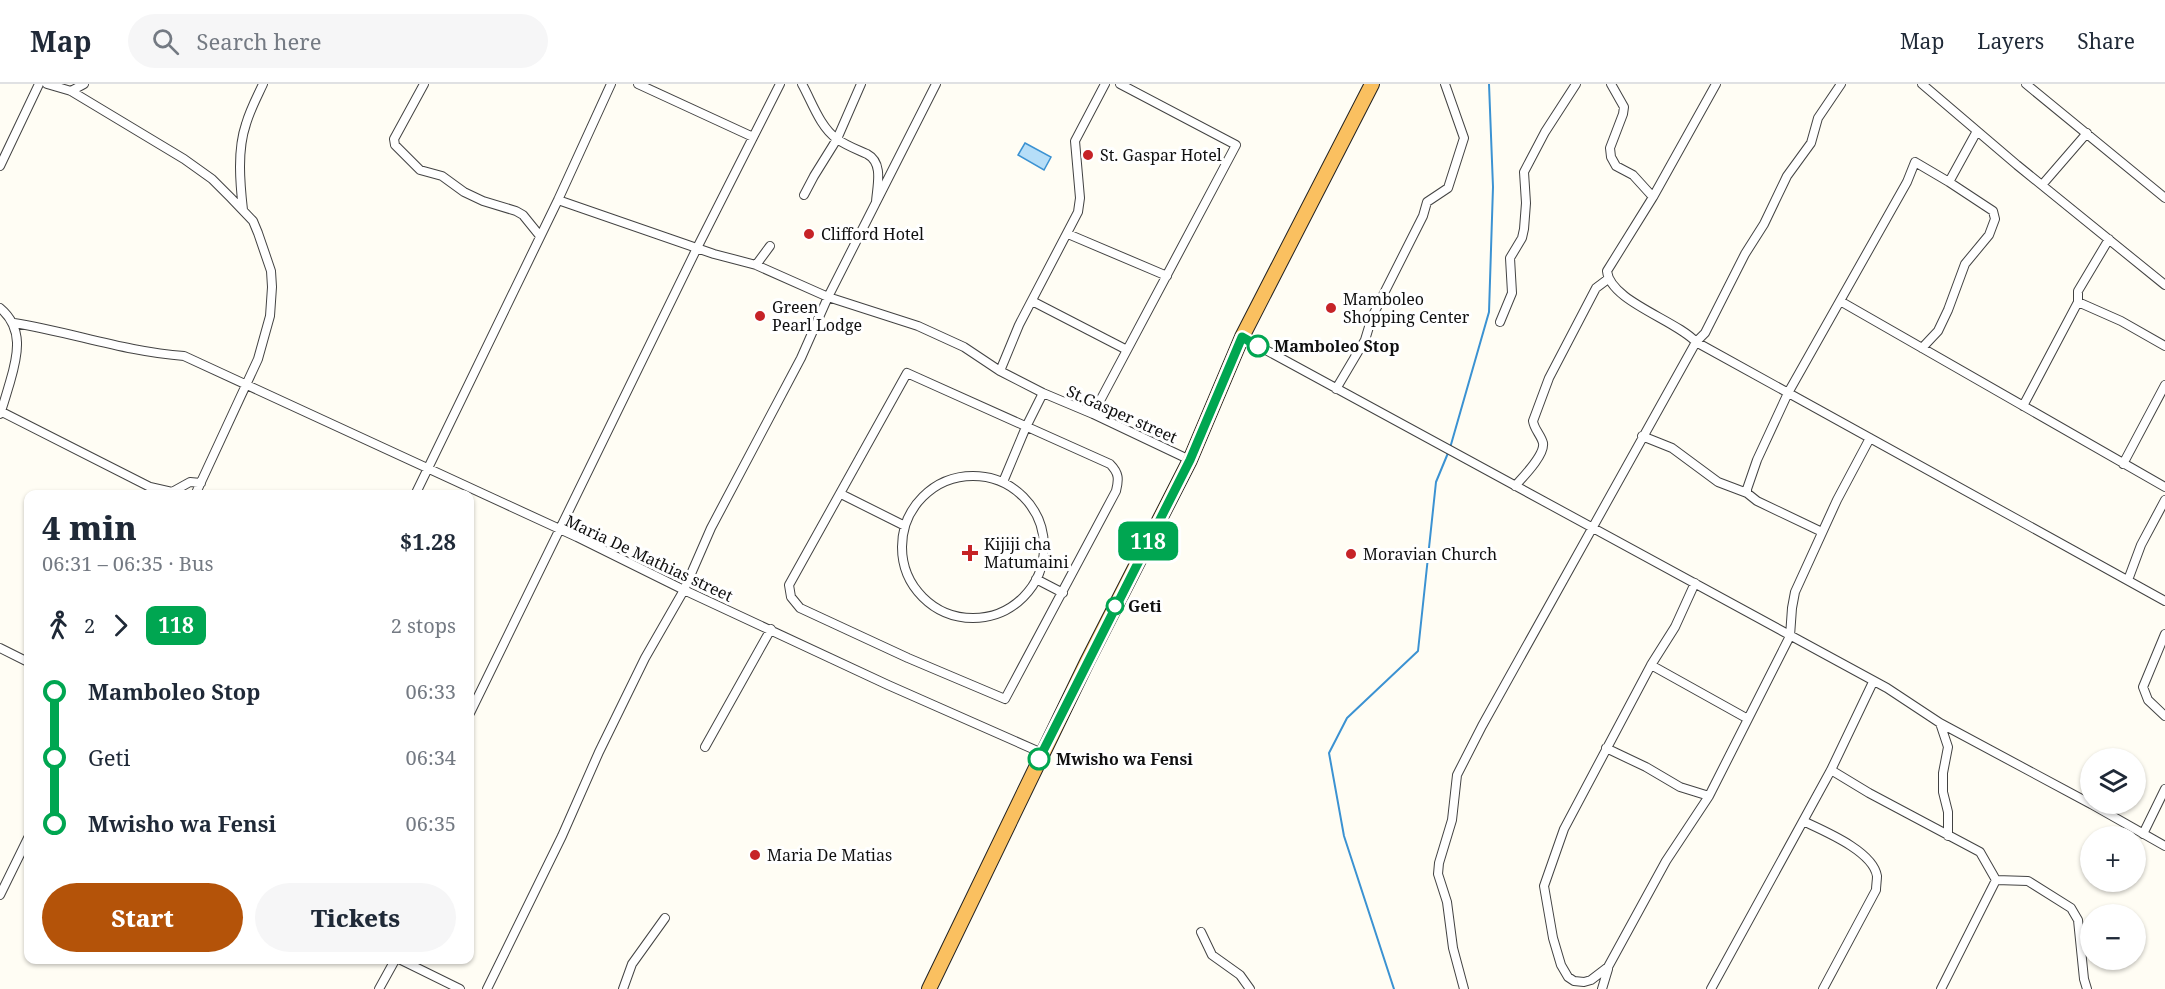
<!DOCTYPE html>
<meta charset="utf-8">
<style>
:root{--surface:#fff;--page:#f6f6f7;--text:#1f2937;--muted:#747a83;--line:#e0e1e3;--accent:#b45309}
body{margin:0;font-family:"Noto Serif",serif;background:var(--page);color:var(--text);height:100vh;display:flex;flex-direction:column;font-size:22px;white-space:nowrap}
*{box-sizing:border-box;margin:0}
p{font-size:20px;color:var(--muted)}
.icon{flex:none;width:33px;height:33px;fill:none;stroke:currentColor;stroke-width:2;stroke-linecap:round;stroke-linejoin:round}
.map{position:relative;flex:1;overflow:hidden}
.drawer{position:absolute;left:24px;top:406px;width:450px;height:474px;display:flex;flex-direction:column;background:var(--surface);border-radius:12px;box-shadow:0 2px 4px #0004}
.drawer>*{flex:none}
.badge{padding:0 12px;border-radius:9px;font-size:21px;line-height:39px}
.buttons{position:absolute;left:2080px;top:664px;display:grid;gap:12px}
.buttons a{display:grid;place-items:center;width:66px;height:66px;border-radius:50%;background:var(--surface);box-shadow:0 2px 4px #0004;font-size:30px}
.map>.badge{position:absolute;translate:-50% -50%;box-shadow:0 0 0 3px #fff}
.legs{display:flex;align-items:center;gap:9px;height:66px;padding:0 18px;font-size:20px}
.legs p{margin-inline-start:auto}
.overview{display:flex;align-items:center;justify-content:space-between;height:102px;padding:0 18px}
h1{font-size:33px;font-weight:800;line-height:45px}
.cta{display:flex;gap:12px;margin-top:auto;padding:12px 18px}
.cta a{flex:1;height:69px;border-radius:36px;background:var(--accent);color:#fff;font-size:24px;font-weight:800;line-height:69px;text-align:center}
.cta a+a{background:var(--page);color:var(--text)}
ul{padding:0 18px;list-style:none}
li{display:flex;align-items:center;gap:21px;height:66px;font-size:22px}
li i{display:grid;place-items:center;width:9px;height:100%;margin:0 8px;background:currentColor}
li i::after{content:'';width:15px;height:15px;margin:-8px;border:4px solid;border-radius:50%;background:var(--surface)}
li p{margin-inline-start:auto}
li:first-child i{background:linear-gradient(#0000 50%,currentColor 0)}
li:last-child i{background:linear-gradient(currentColor 50%,#0000 0)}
header{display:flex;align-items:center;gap:36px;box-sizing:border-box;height:84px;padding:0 30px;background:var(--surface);border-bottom:2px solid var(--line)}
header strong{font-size:28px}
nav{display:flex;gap:33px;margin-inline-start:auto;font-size:21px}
.search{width:420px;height:54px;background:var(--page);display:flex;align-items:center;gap:15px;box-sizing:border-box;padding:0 21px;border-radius:33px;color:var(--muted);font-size:22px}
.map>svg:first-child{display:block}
.water{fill:#b6def8;stroke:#3b92d2;stroke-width:1.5}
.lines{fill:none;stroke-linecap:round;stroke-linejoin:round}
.stream{stroke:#3b92d2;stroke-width:2}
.minor-casing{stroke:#434343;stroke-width:10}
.trunk-casing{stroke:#212121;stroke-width:16}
.minor{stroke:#fff;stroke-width:8}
.trunk{stroke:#fac060;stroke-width:14}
.line-1-casing{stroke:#fff;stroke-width:14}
.line-1{stroke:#00a651;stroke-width:9}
.poi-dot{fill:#c62327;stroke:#fff;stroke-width:2}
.stop-1-dot{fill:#fff;stroke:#00a651;stroke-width:3}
.labels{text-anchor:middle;stroke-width:6;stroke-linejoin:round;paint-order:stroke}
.poi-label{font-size:16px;fill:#101010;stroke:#fff;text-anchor:start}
.stop-label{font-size:16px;font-weight:bold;fill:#101010;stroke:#fff;text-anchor:start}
.street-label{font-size:16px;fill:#101010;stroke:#fff}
</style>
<header>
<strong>Map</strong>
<div class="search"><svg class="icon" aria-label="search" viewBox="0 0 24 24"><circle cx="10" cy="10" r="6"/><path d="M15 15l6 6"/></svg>Search here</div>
<nav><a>Map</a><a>Layers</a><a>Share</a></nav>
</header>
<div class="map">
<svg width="2165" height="905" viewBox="0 0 2165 905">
<rect width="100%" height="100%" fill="#fffdf4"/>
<path class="water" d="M 1025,59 L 1051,73 L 1044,86 L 1018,71 Z"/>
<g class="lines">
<path class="stream" d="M 1450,364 L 1489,228 L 1493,103 L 1489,0
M 1394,905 L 1344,752 L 1329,669 L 1347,634 L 1418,567 L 1436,398 L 1448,369"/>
<defs>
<path id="minor" d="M 47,0 L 71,7 L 184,75 L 212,95 L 231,114 L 253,137 L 258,149 L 271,187 L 272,203 L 270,232 L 258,275 L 195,411
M 424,0 L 394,55 L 395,61 L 420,86 L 442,92 L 464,108 L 483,117 L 516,127 L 523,131 L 540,152
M 638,0 L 753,53
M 802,0 C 812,18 820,43 837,55 C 847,62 856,65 867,70 C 884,79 877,102 876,118
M 1611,0 L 1624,23 L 1623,30 L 1610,64 L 1611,73 L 1616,82 L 1633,91 L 1653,113
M 1841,0 L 1818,34 L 1811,59 L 1787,92 L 1764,140 L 1745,170 L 1705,249 L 1696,258 L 2165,517
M 1922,0 L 2017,81 L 2165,201
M 2026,0 L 2165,114
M 71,7 L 84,0
M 0,82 L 39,0
M 1949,98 L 1977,47
M 2042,101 L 2087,49
M 804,111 L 814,92 L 837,55 L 861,0
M 558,116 L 714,170 L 756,181 L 828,213 L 918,242 L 964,263 L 1000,287 L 1043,309 L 1093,330 L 1190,376
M 243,126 C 240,99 237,66 246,40 C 250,26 257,13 263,0
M 1068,150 L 1167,192
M 756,181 L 770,162
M 1032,217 L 1127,266
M 1840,217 L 2165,403
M 2078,218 L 2121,237 L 2165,262
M 0,224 C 24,244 18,271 10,298 C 7,308 4,319 0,330
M 1500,238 L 1512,209 L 1510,174 L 1522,154 L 1524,145 L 1526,119 L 1524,88 L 1545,48 L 1576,0
M 14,239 C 71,248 126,268 184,272 L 577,453 L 684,506 L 888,601 L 1042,669
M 1242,253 L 1887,604 L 1940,639 L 2091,720
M 1000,287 L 1019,241 L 1078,128 L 1080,114 L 1075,57 L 1105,0
M 907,289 L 1110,380 C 1119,389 1119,395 1116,407 L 1005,615 L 908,574 L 800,524 L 791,513 L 789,501 Z
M 1336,305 L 1365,256 L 1372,233 L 1423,132 L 1427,118 L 1448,104 L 1464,54 L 1445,0
M 2023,322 L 2078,218 L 2078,207 L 2109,155
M 0,327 L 150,403 L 172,408 L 190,398 L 201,399
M 1093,330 L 1236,61 L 1120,0
M 1642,352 L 1672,364 L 1718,398 L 1747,409
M 2123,380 L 2165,301
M902 463a71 71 0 1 1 142 0a71 71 0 1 1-142 0Z
M 1003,398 L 1026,343 L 1043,309
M 1515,402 C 1523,393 1545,371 1543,359 C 1541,351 1534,345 1533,337 L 1549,294 L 1596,204 L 1608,195
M 841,410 L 905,442
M 415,411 L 558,116 L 611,0
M 1822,448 L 1757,417 L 1747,409 L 1747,405 L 1757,376 L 1788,309 L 1907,98 L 1915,78 L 1949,98 L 1993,127 L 1995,135 L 1989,151 L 1965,180 L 1948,226 L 1938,247 L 1922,264
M 1036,495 L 1063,509
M 2128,496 L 2141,461 L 2165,416
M 1695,499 L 1675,543 L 1651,581 L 1564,745 L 1544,802 L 1553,854 L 1561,881 L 1568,893 L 1574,897 L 1584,898 L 1591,896 L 1608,883 L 1666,777 L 1709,712 L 1790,552 L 1792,524 L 1795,508 L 1837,416 L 1870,354
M 2165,550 L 2143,603 L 2148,616 L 2165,632
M 0,564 L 28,578
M 1651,581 L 1748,635
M 470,629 L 697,164 L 780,0
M 1940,639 L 1948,663 L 1943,689 L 1943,708 L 1948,728 L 1948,752
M 705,663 L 771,545
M 1606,664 L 1646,683 L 1680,703 L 1709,712
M 1831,686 L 1869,709 L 1980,768 L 1996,796 L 2028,797 L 2071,824 L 2078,836 L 2084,895 L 2087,905
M 2091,720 L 2165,762
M 1803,737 C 1824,747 1873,767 1877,792 C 1877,796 1876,802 1876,806 L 1823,905
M 2143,750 L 2165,705
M 0,811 L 28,754
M 1201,848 L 1212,871 L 1240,891 L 1250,905
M 401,876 L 460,905
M 379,905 L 395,876
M 487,905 L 562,752 L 599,668 L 645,574 L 684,506 L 711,444 L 801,274 L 828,213 L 936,0
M 623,905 L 632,880 L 665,834
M 1464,905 L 1453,864 L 1447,818 L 1438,790 L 1439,779 L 1452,736 L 1457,691 L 1482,642 L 1696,258 C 1676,236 1610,217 1607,187 L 1653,113 L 1716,0
M 1602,905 L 1608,885
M 1711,905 L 1831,686 L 1873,598
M 1941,905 L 1996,796"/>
<path id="trunk" d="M 929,905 L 1087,578 L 1190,376 L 1242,253 L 1372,0"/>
</defs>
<use href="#minor" class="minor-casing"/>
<use href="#trunk" class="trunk-casing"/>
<use href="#minor" class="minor"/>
<use href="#trunk" class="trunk"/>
</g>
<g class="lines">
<defs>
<path id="line-1" d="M 1039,675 L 1190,376 L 1242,253 L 1258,262"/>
</defs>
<use href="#line-1" class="line-1-casing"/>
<use href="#line-1" class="line-1"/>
</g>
<g class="poi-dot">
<circle cx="1088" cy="71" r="6"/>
<circle cx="809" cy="150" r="6"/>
<circle cx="1331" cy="224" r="6"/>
<circle cx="760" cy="232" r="6"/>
<path d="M967 460h6v6h6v6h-6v6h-6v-6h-6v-6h6z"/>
<circle cx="1351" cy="470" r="6"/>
<circle cx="755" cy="771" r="6"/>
</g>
<g class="stop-1-dot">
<circle cx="1258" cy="262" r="10"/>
<circle cx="1115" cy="522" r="8"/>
<circle cx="1039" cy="675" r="10"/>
</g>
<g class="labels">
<g class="poi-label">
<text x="1100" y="77">St. Gaspar Hotel</text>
<text x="821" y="156">Clifford Hotel</text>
<text x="1343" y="221">Mamboleo<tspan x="1343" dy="18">Shopping Center</tspan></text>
<text x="772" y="229">Green<tspan x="772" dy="18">Pearl Lodge</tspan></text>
<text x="984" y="466">Kijiji cha<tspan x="984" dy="18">Matumaini</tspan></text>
<text x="1363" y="476">Moravian Church</text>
<text x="767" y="777">Maria De Matias</text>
</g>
<g class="stop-label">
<text x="1274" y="268">Mamboleo Stop</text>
<text x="1128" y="528">Geti</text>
<text x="1056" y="681">Mwisho wa Fensi</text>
</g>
<g class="street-label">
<text transform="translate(1122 330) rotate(24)" y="6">St.Gasper street</text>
<text transform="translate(649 474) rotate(25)" y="6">Maria De Mathias street</text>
</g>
</g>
</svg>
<div class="buttons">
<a><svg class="icon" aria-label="layers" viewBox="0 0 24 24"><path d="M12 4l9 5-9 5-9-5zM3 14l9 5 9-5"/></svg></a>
<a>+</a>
<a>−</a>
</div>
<b class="badge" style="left:1148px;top:457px;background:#00a651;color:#fff">118</b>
<section class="drawer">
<div class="overview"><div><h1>4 min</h1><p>06:31 – 06:35 · Bus</p></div><b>$1.28</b></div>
<div class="legs"><svg class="icon" aria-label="walk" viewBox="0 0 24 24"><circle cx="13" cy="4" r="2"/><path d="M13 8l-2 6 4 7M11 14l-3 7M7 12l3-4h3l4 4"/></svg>2<svg class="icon" aria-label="forward" viewBox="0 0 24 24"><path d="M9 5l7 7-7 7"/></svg><b class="badge" style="background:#00a651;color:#fff">118</b><p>2 stops</p></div>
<ul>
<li><i style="color:#00a651"></i><b>Mamboleo Stop</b><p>06:33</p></li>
<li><i style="color:#00a651"></i><span>Geti</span><p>06:34</p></li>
<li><i style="color:#00a651"></i><b>Mwisho wa Fensi</b><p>06:35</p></li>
</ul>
<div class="cta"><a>Start</a><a>Tickets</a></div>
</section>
</div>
